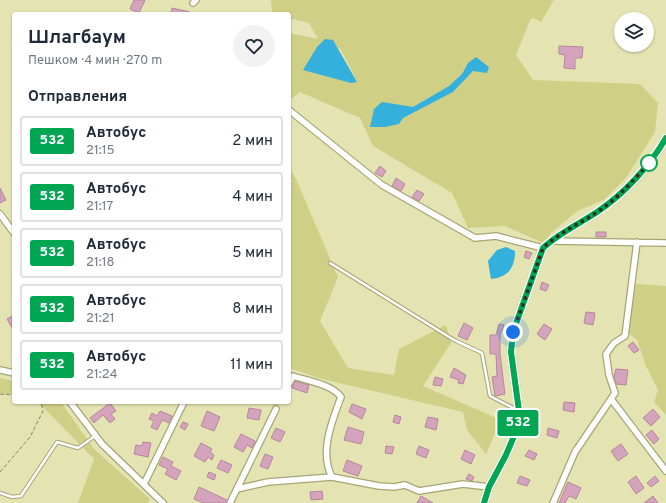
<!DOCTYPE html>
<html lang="ru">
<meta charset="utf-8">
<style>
:root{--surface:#fff;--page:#f2f2f3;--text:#1f2937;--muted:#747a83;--line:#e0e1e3}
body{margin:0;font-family:Overpass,sans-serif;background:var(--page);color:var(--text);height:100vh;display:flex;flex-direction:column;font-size:15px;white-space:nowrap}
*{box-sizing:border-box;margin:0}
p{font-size:13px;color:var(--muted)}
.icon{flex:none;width:22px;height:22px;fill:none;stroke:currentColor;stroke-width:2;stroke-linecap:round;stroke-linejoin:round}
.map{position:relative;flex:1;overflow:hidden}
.sheet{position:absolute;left:12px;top:12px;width:279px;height:392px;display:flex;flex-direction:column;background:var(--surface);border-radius:4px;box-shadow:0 1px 3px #0004}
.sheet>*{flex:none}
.badge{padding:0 8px;border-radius:3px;font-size:14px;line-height:26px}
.controls{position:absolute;left:614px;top:12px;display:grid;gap:8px}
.controls a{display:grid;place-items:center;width:40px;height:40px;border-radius:50%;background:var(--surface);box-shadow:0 1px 3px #0004;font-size:20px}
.you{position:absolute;width:20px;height:20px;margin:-10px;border:3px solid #fff;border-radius:50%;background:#1a73e8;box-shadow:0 0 0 6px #1a73e833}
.map>.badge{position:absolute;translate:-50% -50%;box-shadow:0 0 0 2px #fff}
h2{padding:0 16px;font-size:15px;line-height:36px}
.round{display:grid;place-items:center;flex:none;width:42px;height:42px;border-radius:21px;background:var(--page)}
.overview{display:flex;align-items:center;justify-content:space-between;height:68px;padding:0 16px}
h1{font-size:19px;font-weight:700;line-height:30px}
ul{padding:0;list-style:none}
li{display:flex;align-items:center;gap:12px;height:50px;margin:0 8px 6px;padding:0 8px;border:2px solid var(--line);border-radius:4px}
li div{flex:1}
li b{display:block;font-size:15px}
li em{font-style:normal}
li .badge{min-width:44px;font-weight:700;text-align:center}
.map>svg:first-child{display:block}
.green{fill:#d0cf86;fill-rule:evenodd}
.water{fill:#35afdb}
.building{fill:#d5a4bc;stroke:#b5869d}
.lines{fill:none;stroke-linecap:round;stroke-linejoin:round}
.service-casing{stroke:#a6a575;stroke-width:4.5}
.minor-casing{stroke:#a6a575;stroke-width:8}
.tertiary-casing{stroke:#a6a575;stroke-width:9}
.path{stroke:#878765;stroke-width:1;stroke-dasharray:4 2;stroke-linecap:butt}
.service{stroke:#fff;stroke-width:2.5}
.minor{stroke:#fff;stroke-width:5.5}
.tertiary{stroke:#fff;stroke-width:7}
.line-casing{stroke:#fff;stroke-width:9}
.line{stroke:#00a651;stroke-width:6}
.walk{stroke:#2f2f1b;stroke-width:4;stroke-dasharray:0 7.2}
.stop-dot{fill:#fff;stroke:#00a651;stroke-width:2}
</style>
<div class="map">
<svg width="666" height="503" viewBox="0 0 666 503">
<rect width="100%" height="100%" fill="#e4e4b2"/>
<path class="green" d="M 271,0 L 554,0 L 541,22 L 533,18 L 530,20 L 516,55 L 533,80 L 640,84 L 658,103 L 655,132 L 626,178 L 604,200 L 577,211 L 551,233 L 543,243 L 505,226 L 468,228 L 452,193 L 373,146 L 360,118 L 300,92 L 289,101 L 289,33 L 318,39 L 309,23 L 289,18 L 289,14 L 272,13 ZM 325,39 L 341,50 L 357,81 ZM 468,63 L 473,71 L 453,92 L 385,127 L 370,127 L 406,107 L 413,107 L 449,86 L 462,74 Z
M 289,167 L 296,179 L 338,277 L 320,321 L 348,368 L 394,375 L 399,349 L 446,325 L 451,343 L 423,386 L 501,420 L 486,454 L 467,430 L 463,412 L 322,379 L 289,368 Z
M 636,284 L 666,286 L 666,415 L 654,402 L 658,390 L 646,366 L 637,340 L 628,333 Z
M 0,378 L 14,381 L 14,396 L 0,393 Z
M 38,402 L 61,402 L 94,449 L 150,499 L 148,503 L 78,503 L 94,459 Z"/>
<path class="water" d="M 325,39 L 333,40 L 357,82 L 351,83 L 303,70 L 317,47 Z
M 476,57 L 489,67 L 487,73 L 473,71 L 453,92 L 403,118 L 399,124 L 385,127 L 370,127 L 374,109 L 382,102 L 413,107 L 449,86 L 462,74 L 468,63 Z
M 506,247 L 515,251 C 515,267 509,277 491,279 L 488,261 L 497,250 Z"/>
<path class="building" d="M 134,0 L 145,0 L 139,13 L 130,9 Z
M 172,8 L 190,12 L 190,14 L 171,14 Z
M 559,46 L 583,47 L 582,58 L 575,58 L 575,69 L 564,68 L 565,55 L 559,54 Z
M 380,166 L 386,171 L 382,177 L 375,173 Z
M 396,178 L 405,184 L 401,191 L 392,186 Z
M 0,188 L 6,200 L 0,203 Z
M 417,190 L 424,194 L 419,201 L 412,197 Z
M 596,232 L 606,232 L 606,237 L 596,237 Z
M 526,251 L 532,253 L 529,259 L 524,257 Z
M 542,282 L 549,285 L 546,291 L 540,289 Z
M 586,312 L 595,313 L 593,325 L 584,323 Z
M 14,315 L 14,331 L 7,319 Z
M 464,323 L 473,328 L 467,340 L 458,336 Z
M 499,324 L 504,325 L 500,335 L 500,354 L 505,394 L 495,396 L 492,377 L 497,376 L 496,354 L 490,354 L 490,335 L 496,335 Z
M 544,324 L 552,329 L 545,340 L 537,334 Z
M 633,342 L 639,350 L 634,353 L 628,346 Z
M 454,368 L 466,375 L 463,384 L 458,383 L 459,380 L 450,377 Z
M 616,369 L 628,370 L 626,385 L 616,384 L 614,377 Z
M 435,377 L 443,379 L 441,386 L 433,385 Z
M 295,381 L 309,385 L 307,393 L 292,388 Z
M 564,402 L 575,403 L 574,412 L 563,410 Z
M 110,403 L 116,411 L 111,414 L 115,419 L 110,423 L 103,415 L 94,423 L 90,418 Z
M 352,404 L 366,409 L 362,419 L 349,412 Z
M 249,408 L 261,410 L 259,420 L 247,418 Z
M 653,409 L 660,417 L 651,426 L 643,418 Z
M 160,411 L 172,416 L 169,423 L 162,420 L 157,430 L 151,427 L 154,421 L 149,419 L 152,413 L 157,416 Z
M 207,411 L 220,417 L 214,431 L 201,426 Z
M 395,415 L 401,417 L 399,424 L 393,422 Z
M 428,417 L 438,419 L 436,430 L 425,427 Z
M 183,422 L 188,424 L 185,430 L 180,427 Z
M 348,427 L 364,432 L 361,444 L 344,440 Z
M 276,428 L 285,432 L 280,442 L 271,438 Z
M 548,428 L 559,431 L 557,438 L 547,435 Z
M 652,430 L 659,439 L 654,444 L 646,435 Z
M 241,434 L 255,441 L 252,448 L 247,445 L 243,452 L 234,447 Z
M 143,442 L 151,443 L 148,457 L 134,454 L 136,445 L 142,446 Z
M 201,443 L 212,449 L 210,452 L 214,455 L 212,460 L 208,457 L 205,462 L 194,456 Z
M 621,444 L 628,454 L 618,461 L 611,451 Z
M 386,446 L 394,447 L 392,454 L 385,453 Z
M 419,446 L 429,450 L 426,458 L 416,454 Z
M 465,450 L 475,455 L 471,464 L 461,459 Z
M 529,450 L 537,454 L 534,460 L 525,456 Z
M 265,454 L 273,457 L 268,469 L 260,466 Z
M 163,457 L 173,462 L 171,466 L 181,471 L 176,480 L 165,474 L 168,469 L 159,465 Z
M 221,460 L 232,465 L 228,473 L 217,468 Z
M 347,460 L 362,466 L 358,476 L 343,471 Z
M 209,472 L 216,475 L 214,480 L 207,477 Z
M 469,474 L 474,477 L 472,481 L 466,479 Z
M 520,476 L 530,480 L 527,486 L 517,483 Z
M 636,476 L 644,488 L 636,494 L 628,482 Z
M 655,476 L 659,481 L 651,487 L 647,483 Z
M 568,482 L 581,488 L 576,499 L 569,496 L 565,503 L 559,503 Z
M 199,487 L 227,500 L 226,503 L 203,503 L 194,499 Z
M 322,491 L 323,499 L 311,500 L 310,492 Z
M 421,496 L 433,503 L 417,503 Z
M 653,496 L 658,503 L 644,503 Z"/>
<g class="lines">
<defs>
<path id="service" d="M 330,263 L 454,340 L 482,353 L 490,396 L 517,410
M 0,493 L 12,497 L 21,496 L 57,442 L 78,448 L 95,436"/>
<path id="minor" d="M 193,3 L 196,0
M 289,110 L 382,185 L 475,238 L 496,236 L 543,248
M 0,214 L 14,233
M 551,241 L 666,243
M 0,370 L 14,373
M 289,384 L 293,376 C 308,381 331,384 341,397 C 332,421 319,452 332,477
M 611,399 L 666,471
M 70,402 L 102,444 L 163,503
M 144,484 L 184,402
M 237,489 L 268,482 L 332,477 L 379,486 L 394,487 L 405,485 L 419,491 L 463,484 L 489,487
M 230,503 L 276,409
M 553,503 L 575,452 L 615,393 L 609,375 L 606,354 L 614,343 L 625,336 L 637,242"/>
<path id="tertiary" d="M 484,503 L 489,487 L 506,455 L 517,429 L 519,411 L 511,352 L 513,332 L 543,248 C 559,233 579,224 597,212 C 624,194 650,167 666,138"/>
</defs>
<use href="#service" class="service-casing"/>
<use href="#minor" class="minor-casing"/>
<use href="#tertiary" class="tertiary-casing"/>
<path class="path" d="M 0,394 L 14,395
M 0,472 L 30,437 L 43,411 L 41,402"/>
<use href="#service" class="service"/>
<use href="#minor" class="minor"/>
<use href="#tertiary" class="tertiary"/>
</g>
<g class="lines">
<defs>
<path id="line" d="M 484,503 L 489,487 L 506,455 L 517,429 L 519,411 L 511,352 L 513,332 L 543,248 C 559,233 579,224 597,212 C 624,194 649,167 666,138"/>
</defs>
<use href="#line" class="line-casing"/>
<use href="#line" class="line"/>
<path class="walk" d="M 513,332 L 543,248 C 559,233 579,224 597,212 C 617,199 633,181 649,163"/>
</g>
<circle class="stop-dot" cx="649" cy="163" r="8"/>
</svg>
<div class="controls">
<a><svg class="icon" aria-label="layers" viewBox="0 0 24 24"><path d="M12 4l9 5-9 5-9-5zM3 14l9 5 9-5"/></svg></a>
</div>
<div class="you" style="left:513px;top:332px"></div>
<b class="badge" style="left:518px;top:423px;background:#00a651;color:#fff">532</b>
<section class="sheet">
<div class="overview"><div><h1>Шлагбаум</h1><p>Пешком · 4 мин · 270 m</p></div><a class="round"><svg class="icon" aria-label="heart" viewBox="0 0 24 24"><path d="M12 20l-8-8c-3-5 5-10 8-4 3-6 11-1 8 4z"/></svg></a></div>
<h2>Отправления</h2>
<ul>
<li><span class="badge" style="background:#00a651;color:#fff">532</span><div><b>Автобус</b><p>21:15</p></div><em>2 мин</em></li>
<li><span class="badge" style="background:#00a651;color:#fff">532</span><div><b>Автобус</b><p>21:17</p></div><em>4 мин</em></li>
<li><span class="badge" style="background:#00a651;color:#fff">532</span><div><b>Автобус</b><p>21:18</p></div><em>5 мин</em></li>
<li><span class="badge" style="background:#00a651;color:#fff">532</span><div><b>Автобус</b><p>21:21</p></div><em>8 мин</em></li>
<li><span class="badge" style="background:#00a651;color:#fff">532</span><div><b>Автобус</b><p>21:24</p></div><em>11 мин</em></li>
</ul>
</section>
</div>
